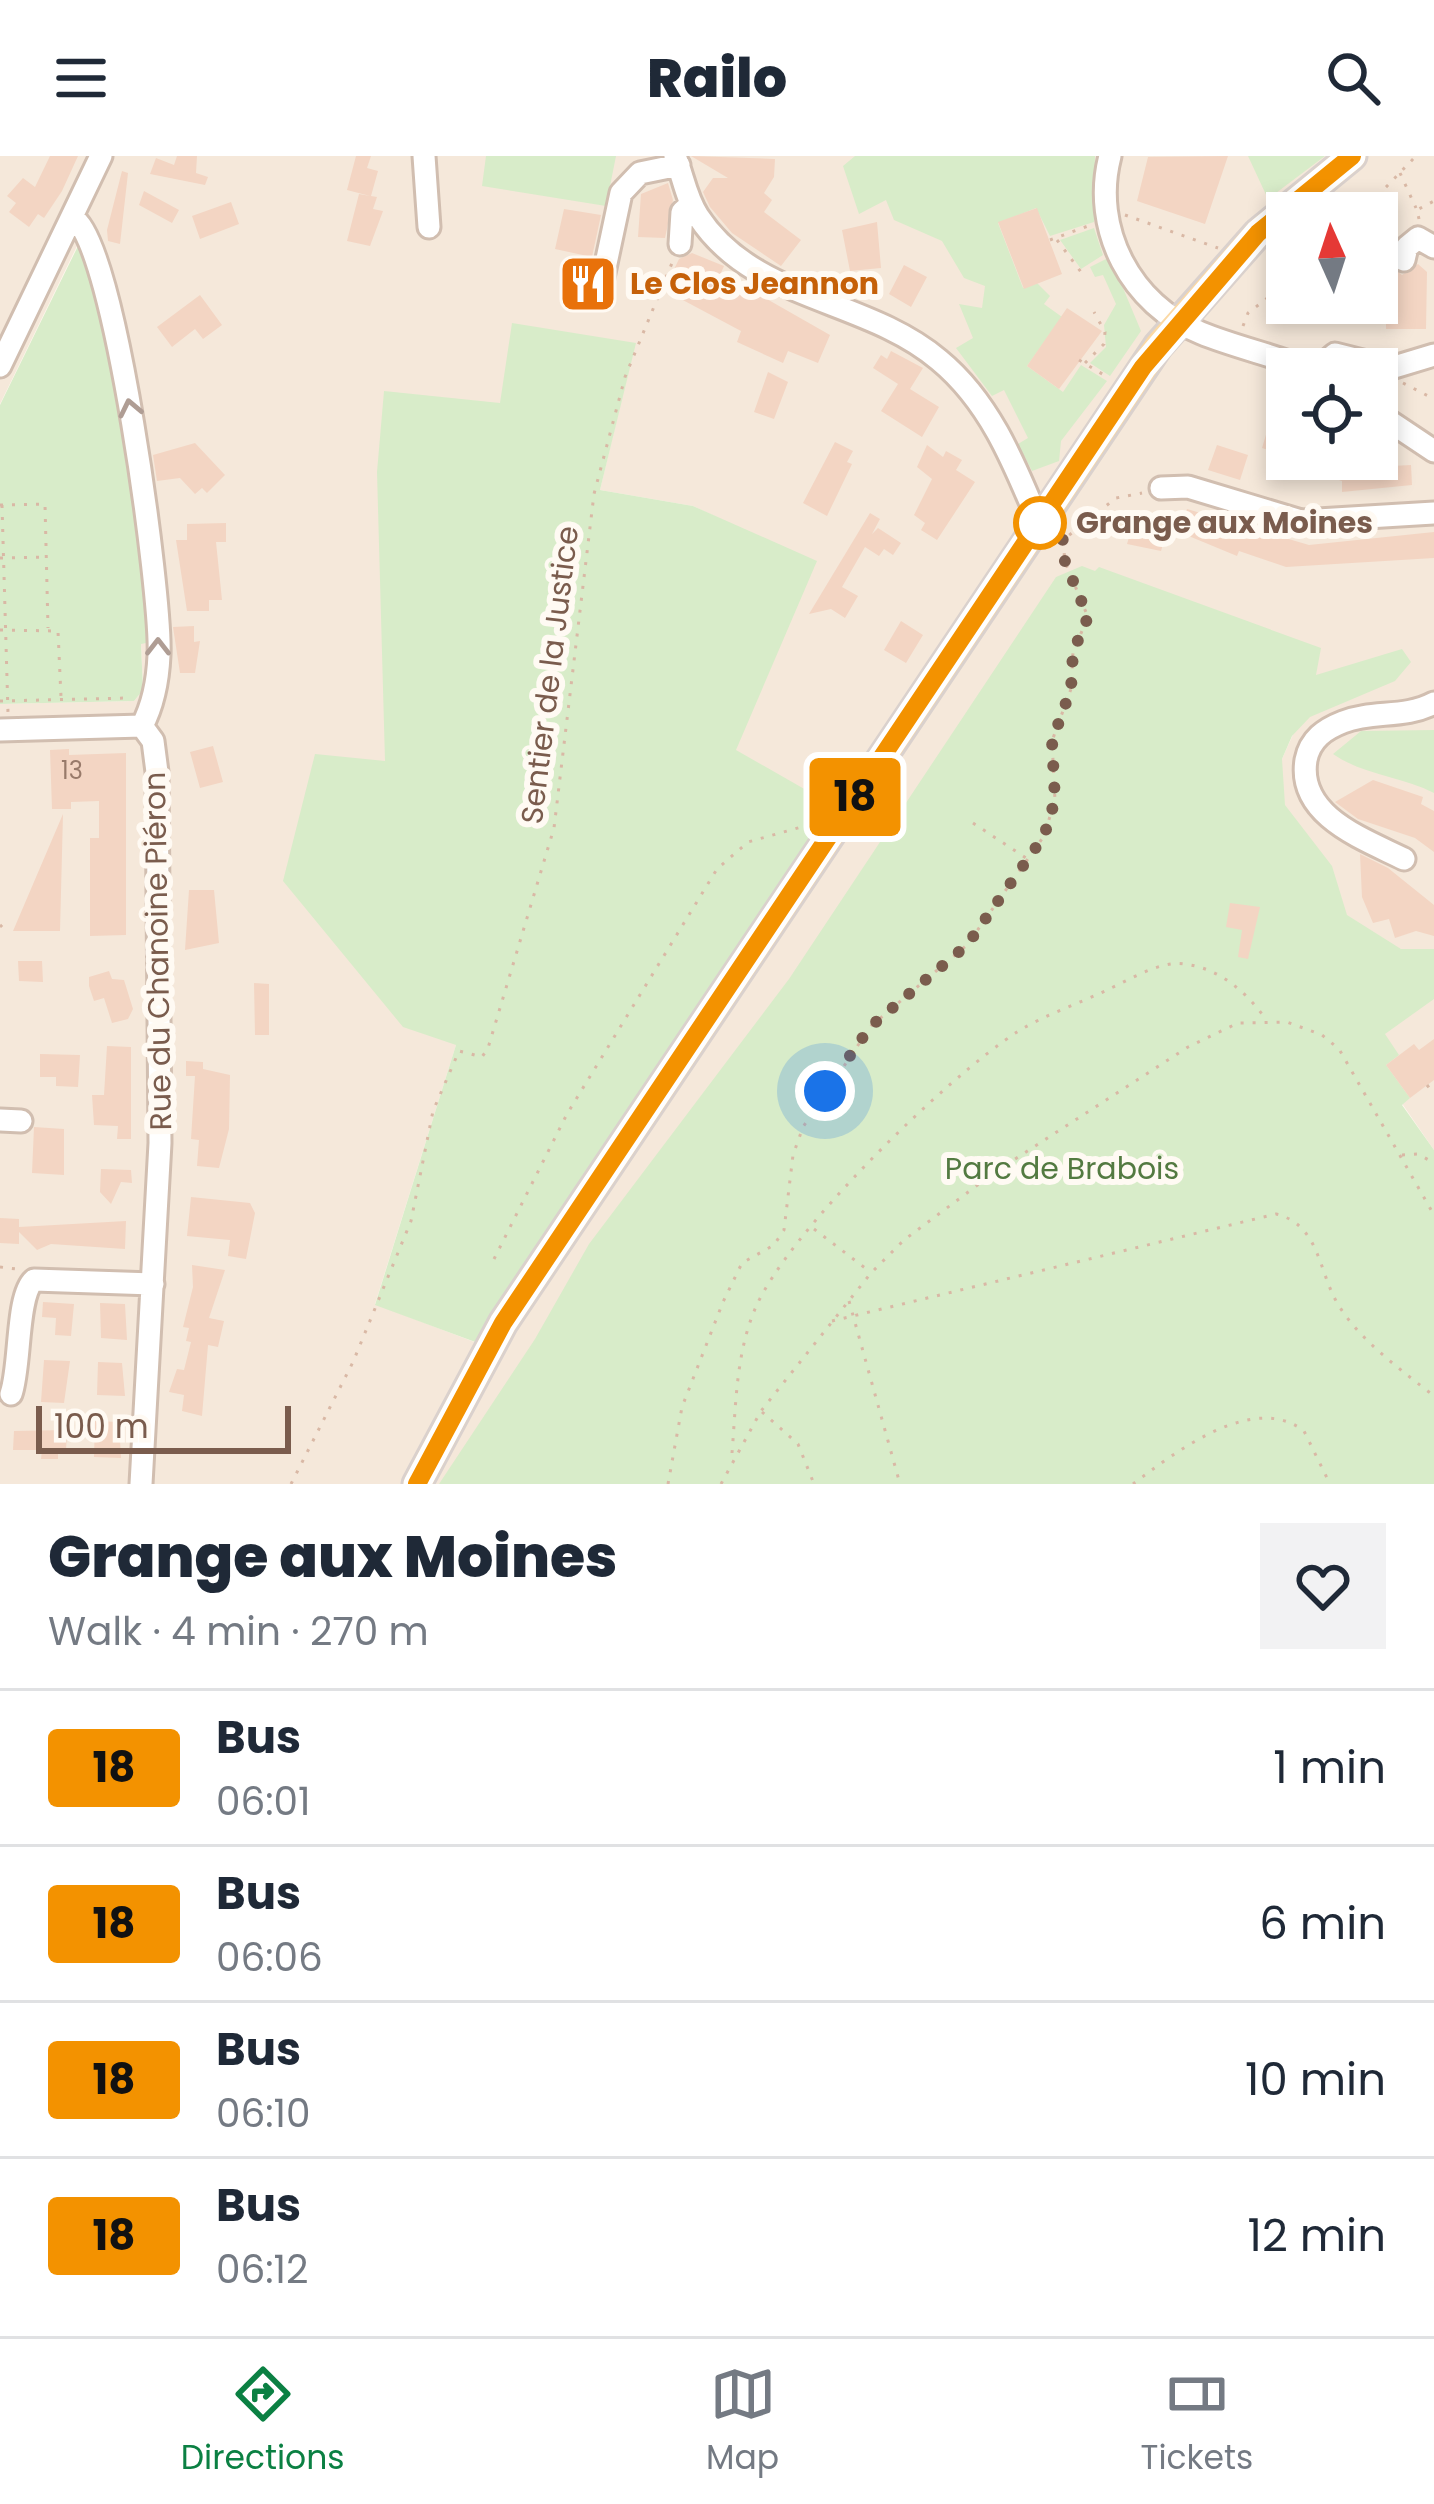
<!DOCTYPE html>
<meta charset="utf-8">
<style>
:root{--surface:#fff;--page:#f2f2f3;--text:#1f2937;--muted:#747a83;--line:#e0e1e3;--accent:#0b8043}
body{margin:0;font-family:Poppins,sans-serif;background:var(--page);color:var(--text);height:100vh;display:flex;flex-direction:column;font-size:45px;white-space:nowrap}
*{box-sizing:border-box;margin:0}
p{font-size:39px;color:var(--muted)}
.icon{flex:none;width:66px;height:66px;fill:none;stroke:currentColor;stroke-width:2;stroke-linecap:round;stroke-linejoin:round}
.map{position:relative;height:1328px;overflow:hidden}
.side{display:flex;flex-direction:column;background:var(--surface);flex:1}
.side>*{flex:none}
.badge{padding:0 24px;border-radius:9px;font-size:42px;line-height:78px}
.needle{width:78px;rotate:357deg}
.fabs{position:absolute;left:1266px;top:36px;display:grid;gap:24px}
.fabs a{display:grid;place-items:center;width:132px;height:132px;border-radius:0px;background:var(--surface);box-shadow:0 6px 18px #0003;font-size:60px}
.scale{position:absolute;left:36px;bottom:30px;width:255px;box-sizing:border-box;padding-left:12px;border:6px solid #7a5c4d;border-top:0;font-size:33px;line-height:42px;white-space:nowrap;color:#7a5c4d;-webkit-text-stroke:9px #fffaf3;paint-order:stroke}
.you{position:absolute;width:60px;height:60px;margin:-30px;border:9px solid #fff;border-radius:50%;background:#1a73e8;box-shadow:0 0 0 18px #1a73e833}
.map>.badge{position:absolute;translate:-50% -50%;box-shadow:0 0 0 6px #fff}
.round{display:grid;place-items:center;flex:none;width:126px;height:126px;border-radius:0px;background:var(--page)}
.head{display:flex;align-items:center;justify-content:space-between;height:204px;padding:0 48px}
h1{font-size:57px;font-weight:800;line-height:90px}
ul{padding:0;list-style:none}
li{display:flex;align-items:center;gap:36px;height:156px;padding:0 48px;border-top:3px solid var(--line)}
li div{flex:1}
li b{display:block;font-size:45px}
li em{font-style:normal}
li .badge{min-width:132px;font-weight:700;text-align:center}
header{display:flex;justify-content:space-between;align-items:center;height:156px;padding:0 48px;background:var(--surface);font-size:54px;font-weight:800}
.menu{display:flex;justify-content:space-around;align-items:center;height:168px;border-top:3px solid var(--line);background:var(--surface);font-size:33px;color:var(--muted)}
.menu a{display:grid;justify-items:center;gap:6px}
.menu .current{color:var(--accent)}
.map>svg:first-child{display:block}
.residential{fill:#f5e8da;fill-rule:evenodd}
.green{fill:#d8ecc9}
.building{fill:#f3d5c3}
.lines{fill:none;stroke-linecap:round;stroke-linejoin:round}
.minor-casing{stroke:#d1beb0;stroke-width:27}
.major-casing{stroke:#dad1cd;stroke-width:33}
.path{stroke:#d9b8a5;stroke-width:3;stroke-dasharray:3 9;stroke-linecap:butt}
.minor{stroke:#fff;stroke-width:21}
.major{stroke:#fbd9a5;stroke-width:27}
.oneway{stroke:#af9d94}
.line-casing{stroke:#fff;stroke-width:27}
.line{stroke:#f39200;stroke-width:18}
.walk{stroke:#7a5c4d;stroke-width:12;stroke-dasharray:0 21.6}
.stop-dot{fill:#fff;stroke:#f39200;stroke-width:6}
.labels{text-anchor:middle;stroke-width:12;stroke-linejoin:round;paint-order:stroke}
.number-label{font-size:24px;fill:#987a6a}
.food-label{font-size:30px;font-weight:bold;fill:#c56008;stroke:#fffaf3;text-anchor:start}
.stop-label{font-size:30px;font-weight:bold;fill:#7a5c4d;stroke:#fffaf3;text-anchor:start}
.street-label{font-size:30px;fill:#7a5c4d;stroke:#fffaf3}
.park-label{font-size:30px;fill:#537a41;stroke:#fffaf3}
</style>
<header><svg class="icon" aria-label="menu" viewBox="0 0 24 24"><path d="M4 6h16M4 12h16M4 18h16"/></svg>Railo<svg class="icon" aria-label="search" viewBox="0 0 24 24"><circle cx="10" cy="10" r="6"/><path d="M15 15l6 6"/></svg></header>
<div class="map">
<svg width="1434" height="1328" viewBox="0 0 1434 1328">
<rect width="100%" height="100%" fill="#fdf6ec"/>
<path class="residential" d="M 0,0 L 1434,0 L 1434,994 L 1307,809 L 1281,624 L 1282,603 L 1295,574 L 504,1328 L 0,1328 L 0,548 L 134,545 L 143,534 L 141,487 L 155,485 L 77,90 L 0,248 ZM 1287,57 L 1377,57 L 1377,147 L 1287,147 ZM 635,187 L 600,334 L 693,350 L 746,375 L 736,595 L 611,980 L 477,1187 L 375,1148 L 456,889 L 315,599 L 385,606 L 500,247 ZM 1287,213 L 1377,213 L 1377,303 L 1287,303 Z"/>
<path class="green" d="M 486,0 L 616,0 L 606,50 L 482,30 Z
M 855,0 L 1095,0 L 1094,66 L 1050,80 L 1036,52 L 998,67 L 1023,132 L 1037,127 L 1050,140 L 1044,148 L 1062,161 L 1027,210 L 1063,236 L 1081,209 L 1107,225 L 1061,285 L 1059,305 L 1032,315 L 1018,288 L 1028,282 L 1004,234 L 992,240 L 956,192 L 973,182 L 959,148 L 982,152 L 985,130 L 964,122 L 942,85 L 894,64 L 886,44 L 859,58 L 843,10 Z
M 1248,0 L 1325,0 L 1268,43 Z
M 1094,72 L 1103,99 L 1081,113 L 1060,84 Z
M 78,90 L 88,94 L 129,274 L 156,485 L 141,488 L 143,534 L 134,545 L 0,548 L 0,249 Z
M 1110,101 L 1141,175 L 1110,220 L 1090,207 L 1106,191 L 1104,169 L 1116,148 L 1103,119 L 1095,121 L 1090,111 Z
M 512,167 L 636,187 L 600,334 L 693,350 L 817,405 L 736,594 L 834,650 L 478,1187 L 375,1149 L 456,889 L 403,871 L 283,725 L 315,598 L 385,605 L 377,316 L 384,235 L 500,247 Z
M 1082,410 L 1095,415 L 1099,411 L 1321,492 L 1316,519 L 1402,493 L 1411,506 L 1395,525 L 1310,561 L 1292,580 L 1282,603 L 1285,649 L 1332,710 L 1347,759 L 1401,793 L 1434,793 L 1434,843 L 1385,878 L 1399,899 L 1386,909 L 1410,942 L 1402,949 L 1434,994 L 1434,1328 L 439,1328 L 535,1183 L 589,1088 L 789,823 L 1056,421 Z
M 1434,574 L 1434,637 C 1401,620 1363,619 1333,598 L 1361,575 Z"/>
<path class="building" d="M 50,0 L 78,0 L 62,35 L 44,62 L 38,58 L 29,71 L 9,56 L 16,47 L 7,40 L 23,22 L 35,31 Z
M 177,0 L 197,0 L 196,17 L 208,21 L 205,29 L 150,18 L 156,2 L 174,9 Z
M 356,0 L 371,0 L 367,12 L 378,15 L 371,40 L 377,41 L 373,53 L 383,55 L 370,90 L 347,85 L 359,38 L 370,40 L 347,34 Z
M 691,0 L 775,3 L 774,21 L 764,37 L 772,44 L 764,56 L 801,84 L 781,110 L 732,77 L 710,51 L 703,36 L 713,22 L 728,22 Z
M 1228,0 L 1205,68 L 1137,45 L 1148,1 Z
M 122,15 L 128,17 L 120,88 L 108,85 L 107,74 Z
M 668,27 L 673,44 L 665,82 L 638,81 L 641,38 Z
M 144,35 L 179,54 L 172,67 L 139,49 Z
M 231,46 L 239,68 L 200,83 L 192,60 Z
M 1037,52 L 1062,118 L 1024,133 L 998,66 Z
M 564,53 L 601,59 L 592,101 L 555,93 Z
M 877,66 L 881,112 L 850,115 L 842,74 Z
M 692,97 L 724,110 L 721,117 L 830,179 L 818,207 L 788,195 L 783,207 L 737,186 L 741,175 L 664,134 L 679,103 Z
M 1418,108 L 1427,116 L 1426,173 L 1386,173 L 1386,157 L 1380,156 L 1380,109 L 1390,109 L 1402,119 Z
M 904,109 L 927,121 L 911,151 L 889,138 Z
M 200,139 L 222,169 L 203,183 L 195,173 L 172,191 L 157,171 Z
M 1067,152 L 1102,175 L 1059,233 L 1027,210 Z
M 891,195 L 923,212 L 910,233 L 939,251 L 922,281 L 881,255 L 898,228 L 873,212 L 881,199 L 887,203 Z
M 768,216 L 788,226 L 774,263 L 754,256 Z
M 1268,272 L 1287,277 L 1287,300 L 1262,292 Z
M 835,286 L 853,295 L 847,306 L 852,308 L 827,360 L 803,347 Z
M 195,287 L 225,319 L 207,337 L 202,332 L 195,338 L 180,322 L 157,325 L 153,299 Z
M 927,289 L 943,301 L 946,295 L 962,304 L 956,314 L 975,326 L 937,384 L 921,374 L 925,367 L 914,359 L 932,323 L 917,311 Z
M 1217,289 L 1248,299 L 1240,324 L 1208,314 Z
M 1282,303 L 1337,303 L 1334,313 L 1411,309 L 1412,329 L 1342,336 L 1342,325 L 1304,313 L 1301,322 L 1289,318 L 1292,309 Z
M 1187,353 L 1309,389 L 1434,376 L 1434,402 L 1286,411 L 1239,395 L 1237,400 L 1179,376 Z
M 870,357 L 880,363 L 872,378 L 878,372 L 901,387 L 893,399 L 884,393 L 879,400 L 865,391 L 842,431 L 858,440 L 845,462 L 831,453 L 809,458 Z
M 1134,365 L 1168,372 L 1161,395 L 1127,388 Z
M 226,367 L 226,386 L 216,386 L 222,444 L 209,444 L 209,455 L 187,455 L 176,384 L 187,384 L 187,368 Z
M 901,465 L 923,479 L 906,507 L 884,494 Z
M 194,470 L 194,486 L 200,485 L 195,517 L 180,517 L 173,471 Z
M 213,590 L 223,626 L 200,632 L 190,596 Z
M 69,593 L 69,599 L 126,597 L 126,779 L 90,780 L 90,682 L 99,682 L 99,645 L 71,646 L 71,653 L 52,653 L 50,594 Z
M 1373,624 L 1423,641 L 1421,648 L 1434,655 L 1434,696 L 1415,682 L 1358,663 L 1335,646 Z
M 63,658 L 60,775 L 13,775 Z
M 1360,698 L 1388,712 L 1434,749 L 1434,780 L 1416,775 L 1395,782 L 1389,763 L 1373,767 L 1362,741 Z
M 189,734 L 214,734 L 219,787 L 185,794 Z
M 1230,747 L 1260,751 L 1248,803 L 1238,801 L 1242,774 L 1226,771 Z
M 18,805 L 42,805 L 43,826 L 19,825 Z
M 109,815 L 112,823 L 124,824 L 133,853 L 128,863 L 112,867 L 104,842 L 94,845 L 89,830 L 89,821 Z
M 254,827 L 269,828 L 269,879 L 255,879 Z
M 1434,883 L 1434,924 L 1410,942 L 1386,909 L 1414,888 L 1419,894 Z
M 107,890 L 131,891 L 131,983 L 117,983 L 118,970 L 94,969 L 92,939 L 104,939 Z
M 40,898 L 80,899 L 78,931 L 56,930 L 56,921 L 40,921 Z
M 186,905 L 203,906 L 203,913 L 230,919 L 229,973 L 219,1012 L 197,1010 L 199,984 L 191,983 L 195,920 L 186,920 Z
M 34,971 L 64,973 L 64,1019 L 32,1017 Z
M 101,1013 L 131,1014 L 132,1027 L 121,1026 L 111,1048 L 100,1036 Z
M 191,1041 L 250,1047 L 255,1057 L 246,1103 L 228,1100 L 230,1084 L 187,1080 Z
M 0,1062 L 19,1063 L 19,1071 L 126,1065 L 125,1093 L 51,1088 L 37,1094 L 19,1076 L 19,1088 L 0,1087 Z
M 192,1109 L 225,1114 L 209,1162 L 224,1165 L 218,1191 L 208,1189 L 202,1260 L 182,1255 L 184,1239 L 169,1236 L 177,1213 L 184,1214 L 191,1186 L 186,1185 L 189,1172 L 183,1171 L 193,1131 Z
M 43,1146 L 74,1148 L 71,1180 L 55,1179 L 56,1162 L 42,1161 Z
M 100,1147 L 125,1148 L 127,1184 L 101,1182 Z
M 44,1204 L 70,1205 L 64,1247 L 41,1246 Z
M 98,1206 L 122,1207 L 125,1240 L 97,1239 Z
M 95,1265 L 119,1266 L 121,1302 L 94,1301 Z
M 67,1274 L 66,1295 L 58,1295 L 58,1303 L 41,1303 L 42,1294 L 13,1294 L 14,1275 Z"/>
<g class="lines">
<defs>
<path id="minor" d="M 424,0 L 429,71
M 675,0 C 683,20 686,42 698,60 C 753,145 866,142 939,204 C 990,246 1014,307 1039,367
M 1110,0 C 1091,73 1131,149 1201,177 C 1235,191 1273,199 1308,213
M 74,63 C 114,84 162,441 159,499 C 158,523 153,549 142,570
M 680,88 L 682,56 L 691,48
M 1404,104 L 1407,91 L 1418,82 L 1434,91
M 601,131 L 621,37 L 640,17 L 679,9
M 0,210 L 101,0
M 1317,213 L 1335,198 L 1391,212 L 1434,199
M 1377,257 L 1434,295
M 1161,332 L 1188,331 L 1301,365 L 1434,357
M 0,574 L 142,570
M 1404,703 C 1364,683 1297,660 1306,604 C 1310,583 1325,573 1343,566 C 1373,554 1404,563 1434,547
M 0,964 L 21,965
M 11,1238 C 21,1210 16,1140 34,1124 L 153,1128
M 141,1328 L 160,987 L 157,616 L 153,585 L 142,570"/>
<path id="major" d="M 417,1328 L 503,1167 L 1158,190 L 1258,77 L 1352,0"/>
</defs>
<use href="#minor" class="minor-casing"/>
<use href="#major" class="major-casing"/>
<path class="path" d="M 1400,17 L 1416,52
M 1361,57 L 1416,0
M 1125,59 L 1218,92
M 1419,63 L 1417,54 L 1434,45
M 1050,84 L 1088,70
M 1057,84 L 1081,116
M 1243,170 L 1248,157 L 1287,127
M 1079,204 L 1109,222
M 1085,207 L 1104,188 L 1105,176 L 1094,156
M 1403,227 L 1434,243
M 0,349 L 45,348 L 48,472
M 2,349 L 8,557
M 0,402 L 45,401
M 0,474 L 58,475 L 61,541
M 0,545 L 127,542
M 973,667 L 1026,702
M 0,771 L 4,767
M 1427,929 L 1434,938
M 1402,999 L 1418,998 L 1434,1007
M 814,1073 L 869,1115
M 494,1103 L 567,958 L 717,713 L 748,686 L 812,668
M 0,1111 L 16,1113
M 849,1145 L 900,1328
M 832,1165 L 1276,1058 C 1316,1068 1318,1107 1333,1139 C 1352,1179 1400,1213 1434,1240
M 762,1256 L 798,1288 L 814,1328
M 732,1297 C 736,1248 736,1198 755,1153 C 787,1077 946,922 1017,876 C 1044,859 1078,848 1107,834 C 1129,824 1161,804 1184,808 C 1219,812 1245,835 1265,862
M 291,1328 L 353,1206 L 411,1065 L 433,955 L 459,895 L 482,901 L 488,892 L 554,672 L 594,338 L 625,221 L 672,107
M 668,1328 L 682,1251 L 723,1146 L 742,1107 L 774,1089 L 784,1074 L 793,999 L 803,971 L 871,870 L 967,789 L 1044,680 L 1055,644 L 1052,585 L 1071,533 L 1073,496 L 1088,461 L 1065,406 L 1063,384 L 1116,342 L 1142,337
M 721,1328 L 761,1255 L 871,1117 L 904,1084 L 995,1016 L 1188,891 L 1238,867 L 1287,866 L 1322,879 L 1339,893 L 1434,1059
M 1133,1328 C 1173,1298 1253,1235 1304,1275 L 1330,1328"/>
<use href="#minor" class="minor"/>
<use href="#major" class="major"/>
</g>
<defs><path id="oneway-chevron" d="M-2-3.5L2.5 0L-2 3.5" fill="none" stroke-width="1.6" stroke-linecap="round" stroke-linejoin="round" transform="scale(3)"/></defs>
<g class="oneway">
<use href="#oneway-chevron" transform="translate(130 252) rotate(-102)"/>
<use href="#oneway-chevron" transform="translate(158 491) rotate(-90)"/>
</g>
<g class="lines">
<defs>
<path id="line" d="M 417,1328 L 503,1167 L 1143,211 L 1258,77 L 1352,0"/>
</defs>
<use href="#line" class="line-casing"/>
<use href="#line" class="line"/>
<path class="walk" d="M 825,935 L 871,870 L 967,789 L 1044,680 L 1055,644 L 1052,585 L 1071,533 L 1073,496 L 1088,461 L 1065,406 L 1063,384 L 1040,367"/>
</g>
<defs>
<symbol id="restaurant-square" viewBox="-11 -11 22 22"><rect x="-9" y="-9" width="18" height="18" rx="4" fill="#e8710a" stroke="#fffaf3"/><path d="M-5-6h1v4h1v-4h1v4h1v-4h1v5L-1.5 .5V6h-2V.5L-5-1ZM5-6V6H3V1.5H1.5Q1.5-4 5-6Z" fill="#fff"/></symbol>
</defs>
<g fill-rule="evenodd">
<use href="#restaurant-square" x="555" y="95" width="66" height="66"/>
</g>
<circle class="stop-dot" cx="1040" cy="367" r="24"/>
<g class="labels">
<g class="number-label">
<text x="72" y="623">13</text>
</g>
<g class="food-label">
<text x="630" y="138">Le Clos Jeannon</text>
</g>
<g class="stop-label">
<text x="1076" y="377">Grange aux Moines</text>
</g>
<g class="street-label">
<text transform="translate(550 519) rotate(-83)" y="10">Sentier de la Justice</text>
<text transform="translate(158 795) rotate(-91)" y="10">Rue du Chanoine Piéron</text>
</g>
<g class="park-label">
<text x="1062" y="1023">Parc de Brabois</text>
</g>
</g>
</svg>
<div class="fabs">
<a><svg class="needle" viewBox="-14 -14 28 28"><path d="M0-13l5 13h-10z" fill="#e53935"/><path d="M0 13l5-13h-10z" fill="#747a83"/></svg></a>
<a><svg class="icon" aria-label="locate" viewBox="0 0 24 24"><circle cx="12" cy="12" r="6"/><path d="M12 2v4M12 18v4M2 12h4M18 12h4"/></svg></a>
</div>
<div class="scale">100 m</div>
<div class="you" style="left:825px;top:935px"></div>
<b class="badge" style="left:855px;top:641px;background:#f39200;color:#111">18</b>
</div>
<section class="side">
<div class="head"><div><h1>Grange aux Moines</h1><p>Walk · 4 min · 270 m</p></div><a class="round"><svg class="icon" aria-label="heart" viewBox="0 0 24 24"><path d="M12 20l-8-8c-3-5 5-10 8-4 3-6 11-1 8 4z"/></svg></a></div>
<ul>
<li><span class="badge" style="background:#f39200;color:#111">18</span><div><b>Bus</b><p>06:01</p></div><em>1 min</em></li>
<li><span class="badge" style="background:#f39200;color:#111">18</span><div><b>Bus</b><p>06:06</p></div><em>6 min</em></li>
<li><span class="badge" style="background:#f39200;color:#111">18</span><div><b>Bus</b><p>06:10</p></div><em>10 min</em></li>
<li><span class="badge" style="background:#f39200;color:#111">18</span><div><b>Bus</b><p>06:12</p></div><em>12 min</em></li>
</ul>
</section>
<nav class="menu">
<a class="current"><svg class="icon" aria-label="directions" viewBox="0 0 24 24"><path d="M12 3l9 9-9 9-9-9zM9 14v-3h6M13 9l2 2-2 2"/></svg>Directions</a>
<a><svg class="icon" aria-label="map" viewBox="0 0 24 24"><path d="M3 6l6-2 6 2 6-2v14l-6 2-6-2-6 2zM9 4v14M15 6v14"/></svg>Map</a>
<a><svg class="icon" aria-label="tickets" viewBox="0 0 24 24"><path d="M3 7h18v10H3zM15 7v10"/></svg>Tickets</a>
</nav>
